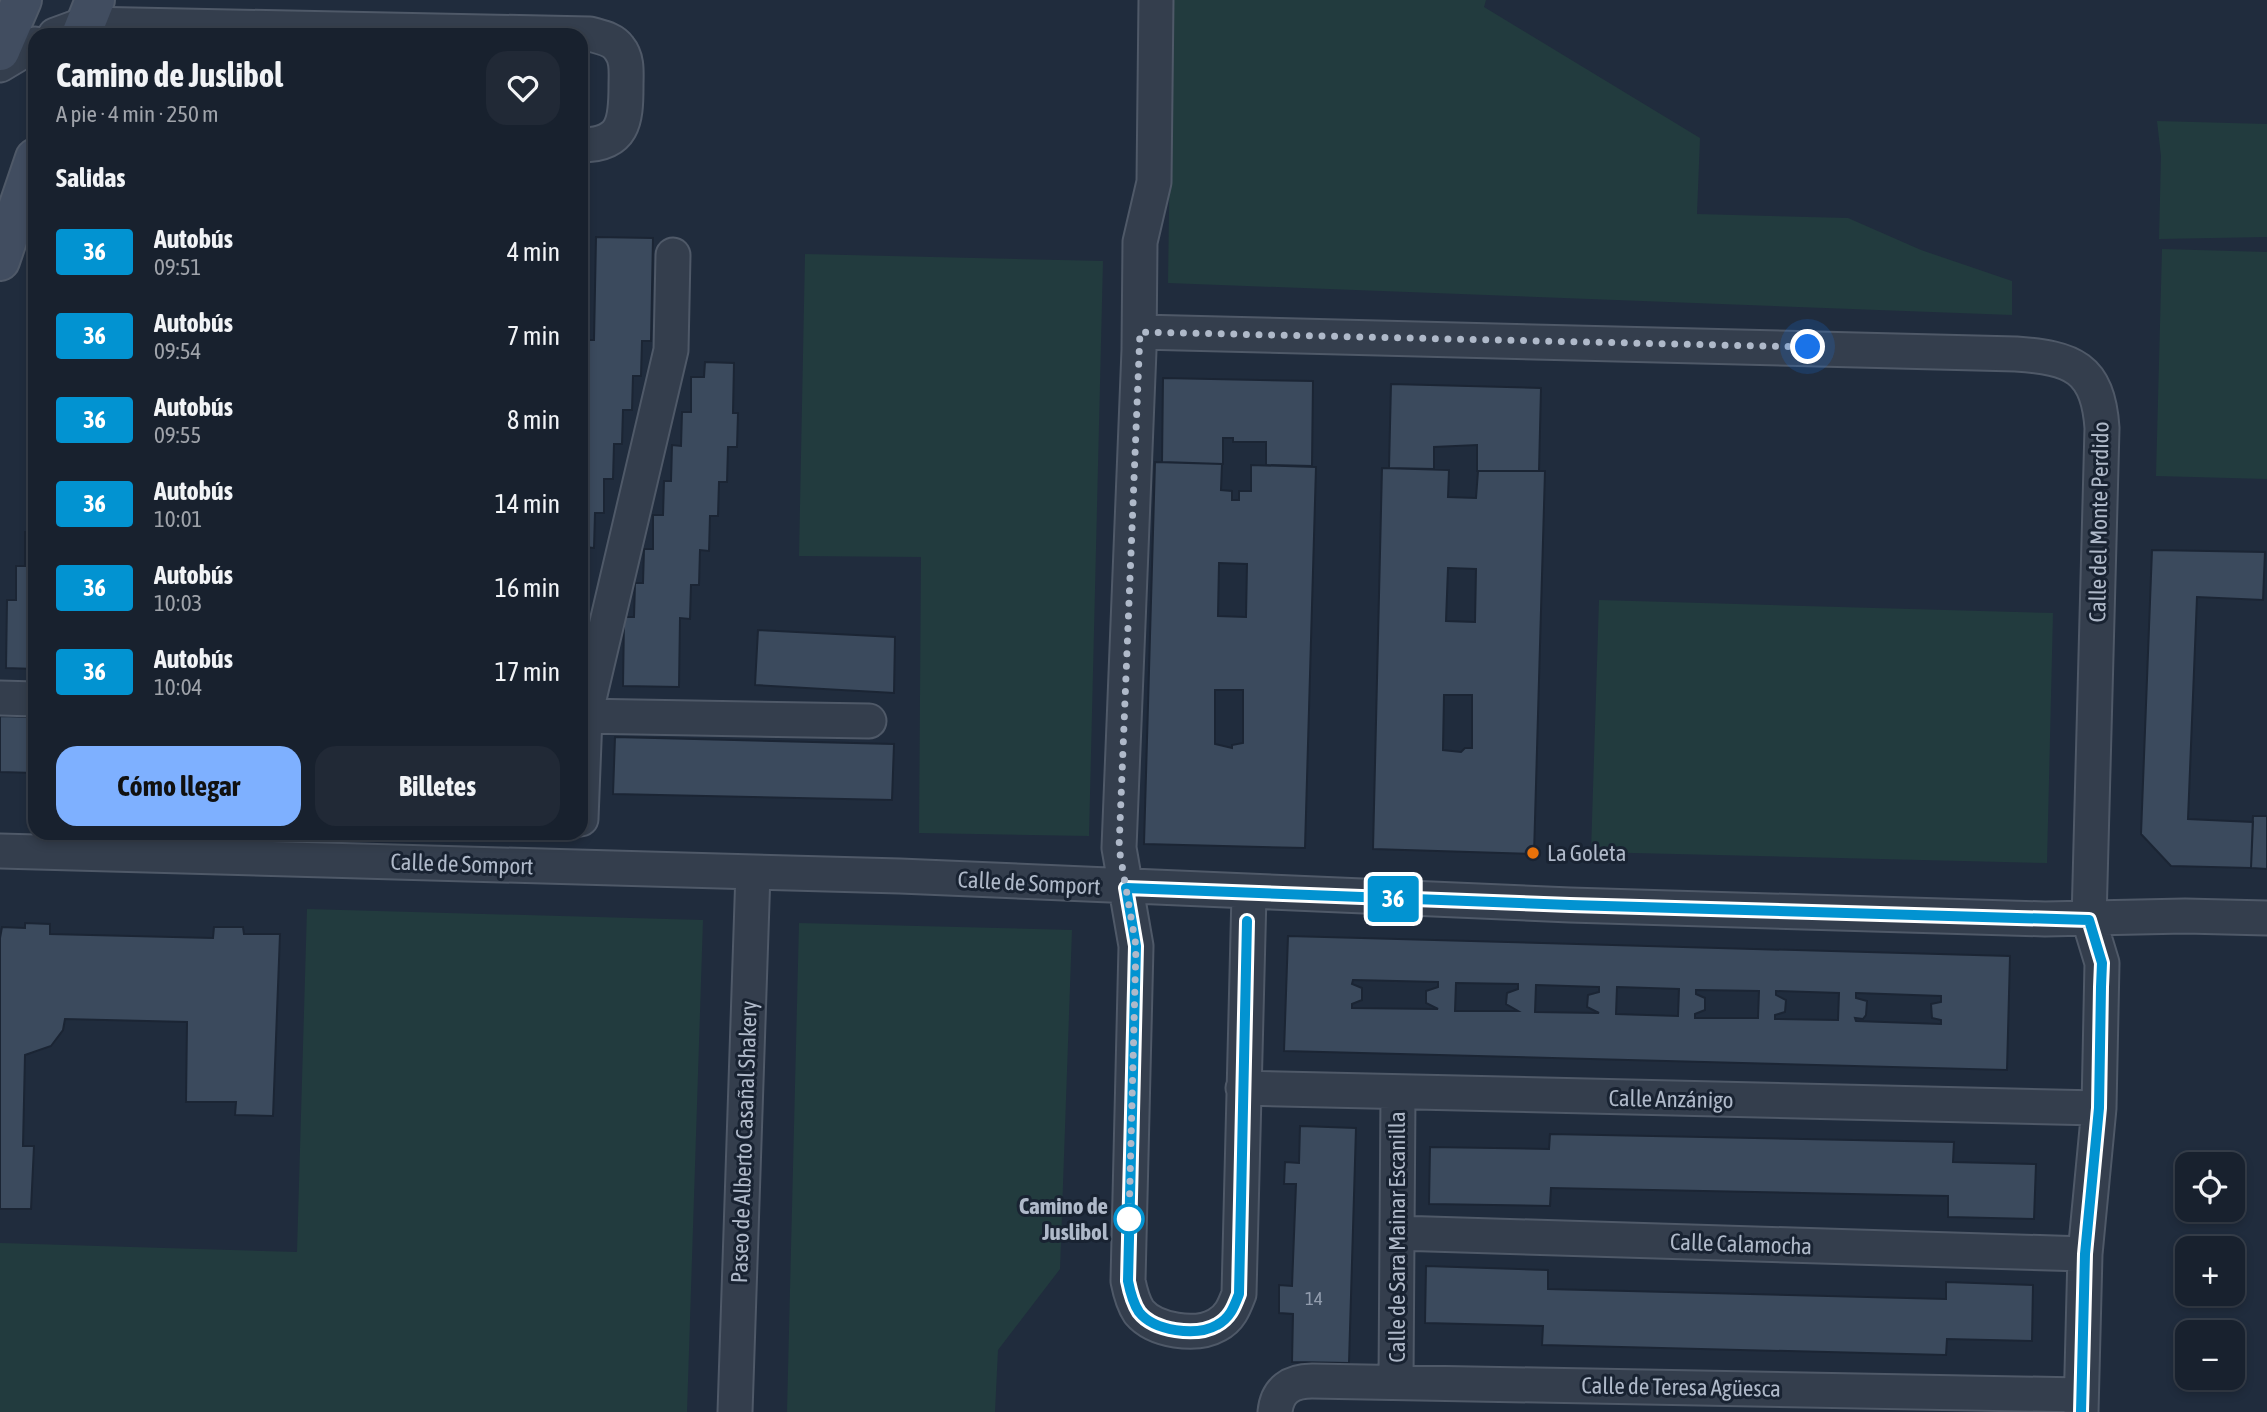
<!DOCTYPE html>
<html lang="es">
<meta charset="utf-8">
<style>
:root{--surface:#18212e;--page:#212936;--text:#f1f3f6;--muted:#9fa3aa;--line:#363e4a;--accent:#7eb0ff}
body{margin:0;font-family:"Asap Condensed",sans-serif;background:var(--page);color:var(--text);height:100vh;display:flex;flex-direction:column;font-size:26px;white-space:nowrap}
*{box-sizing:border-box;margin:0}
p{font-size:23px;color:var(--muted)}
.icon{flex:none;width:38px;height:38px;fill:none;stroke:currentColor;stroke-width:2;stroke-linecap:round;stroke-linejoin:round}
.map{position:relative;flex:1;overflow:hidden}
.side{position:absolute;left:28px;top:28px;width:560px;height:812px;display:flex;flex-direction:column;background:var(--surface);border-radius:21px;box-shadow:0 4px 10px #0003,0 0 0 2px var(--line)}
.side>*{flex:none}
.badge{padding:0 14px;border-radius:5px;font-size:24px;line-height:46px}
.tools{position:absolute;left:2175px;top:1152px;display:grid;gap:14px}
.tools a{display:grid;place-items:center;width:70px;height:70px;border-radius:14px;background:var(--surface);box-shadow:0 4px 10px #0003,0 0 0 2px var(--line);font-size:35px}
.you{position:absolute;width:35px;height:35px;margin:-18px;border:5px solid #fff;border-radius:50%;background:#1a73e8;box-shadow:0 0 0 10px #1a73e833}
.map>.badge{position:absolute;translate:-50% -50%;box-shadow:0 0 0 4px #fff}
h2{padding:0 28px;font-size:26px;line-height:63px}
.round{display:grid;place-items:center;flex:none;width:74px;height:74px;border-radius:21px;background:var(--page)}
.headline{display:flex;align-items:center;justify-content:space-between;height:119px;padding:0 28px}
h1{font-size:33px;font-weight:700;line-height:52px}
.button{display:flex;gap:14px;margin-top:auto;padding:14px 28px}
.button a{flex:1;height:80px;border-radius:21px;background:var(--accent);color:#111;font-size:28px;font-weight:700;line-height:80px;text-align:center}
.button a+a{background:var(--page);color:var(--text)}
ul{padding:0;list-style:none}
li{display:flex;align-items:center;gap:21px;height:84px;padding:0 28px}
li div{flex:1}
li b{display:block;font-size:26px}
li em{font-style:normal}
li .badge{min-width:77px;font-weight:700;text-align:center}
.map>svg:first-child{display:block}
.green{fill:#223b3e}
.building{fill:#3b4a5d;stroke:#1b2534;stroke-width:2;fill-rule:evenodd}
.lines{fill:none;stroke-linecap:round;stroke-linejoin:round}
.minor-casing{stroke:#4f5968;stroke-width:37}
.secondary-casing{stroke:#4f5968;stroke-width:42}
.minor{stroke:#343e4d;stroke-width:33}
.secondary{stroke:#414d60;stroke-width:38}
.line-casing{stroke:#fff;stroke-width:16}
.line{stroke:#0293d1;stroke-width:10}
.walk{stroke:#afb9c9;stroke-width:7;stroke-dasharray:0 12.6}
.food-dot{fill:#e8710a;stroke:#192332;stroke-width:2.5}
.stop-dot{fill:#fff;stroke:#0293d1;stroke-width:3.5}
.labels{text-anchor:middle;stroke-width:6;stroke-linejoin:round;paint-order:stroke}
.number-label{font-size:19px;fill:#929dae}
.street-label{font-size:23px;fill:#afb9c9;stroke:#192332}
.poi-label{font-size:23px;fill:#afb9c9;stroke:#192332;text-anchor:start}
.stop-label{font-size:23px;font-weight:bold;fill:#afb9c9;stroke:#192332;text-anchor:end}
</style>
<div class="map">
<svg width="2267" height="1412" viewBox="0 0 2267 1412">
<rect width="100%" height="100%" fill="#202c3d"/>
<path class="green" d="M 1172,0 L 1486,0 L 1484,7 L 1700,138 L 1697,214 L 1848,218 L 1921,250 L 2012,281 L 2012,315 L 1168,283 Z
M 2157,121 L 2267,124 L 2267,237 L 2159,239 L 2161,156 Z
M 2162,249 L 2267,252 L 2267,479 L 2156,476 Z
M 805,254 L 1103,261 L 1089,836 L 919,833 L 921,557 L 799,556 Z
M 1599,600 L 2053,613 L 2047,863 L 1591,852 Z
M 307,909 L 703,920 L 687,1412 L 0,1412 L 0,1243 L 297,1252 Z
M 799,923 L 1072,930 L 1060,1269 L 998,1350 L 995,1412 L 787,1412 Z"/>
<path class="building" d="M 596,237 L 653,238 L 651,341 L 642,341 L 641,376 L 633,376 L 632,410 L 623,410 L 622,444 L 614,444 L 613,479 L 604,479 L 604,513 L 595,513 L 594,548 L 585,547 L 585,582 L 581,582 L 581,374 L 586,374 L 586,340 L 594,340 Z
M 705,362 L 734,363 L 733,413 L 738,413 L 737,447 L 728,447 L 727,482 L 719,482 L 718,516 L 710,516 L 709,551 L 700,550 L 699,585 L 691,585 L 690,619 L 680,618 L 679,687 L 623,686 L 624,617 L 634,617 L 635,583 L 643,583 L 644,549 L 653,549 L 653,515 L 663,515 L 664,481 L 671,481 L 672,445 L 681,446 L 682,412 L 691,412 L 691,377 L 704,377 Z
M 1163,378 L 1313,381 L 1312,466 L 1266,465 L 1266,442 L 1233,442 L 1233,438 L 1223,438 L 1223,464 L 1162,462 Z
M 1391,384 L 1541,388 L 1539,471 L 1477,471 L 1477,445 L 1434,447 L 1434,469 L 1389,468 Z
M 1155,462 L 1222,464 L 1221,490 L 1232,491 L 1232,500 L 1239,500 L 1239,491 L 1251,491 L 1251,465 L 1316,467 L 1305,848 L 1144,844 ZM 1219,563 L 1247,564 L 1246,617 L 1218,616 ZM 1215,690 L 1243,690 L 1243,743 L 1232,745 L 1232,748 L 1215,744 Z
M 1382,468 L 1449,470 L 1448,497 L 1476,498 L 1478,471 L 1545,471 L 1534,854 L 1373,849 ZM 1448,568 L 1476,569 L 1475,622 L 1446,621 ZM 1444,695 L 1472,695 L 1472,748 L 1465,748 L 1461,752 L 1443,750 Z
M 25,532 L 35,532 L 35,669 L 6,668 L 7,600 L 16,600 L 16,566 L 25,566 Z
M 2152,550 L 2265,552 L 2263,600 L 2197,597 L 2188,819 L 2253,822 L 2251,868 L 2171,866 L 2141,834 Z
M 758,630 L 895,637 L 894,693 L 755,685 Z
M 0,716 L 35,717 L 35,773 L 0,772 Z
M 615,737 L 894,744 L 892,800 L 613,794 Z
M 2253,816 L 2267,816 L 2267,869 L 2251,868 Z
M 25,923 L 50,924 L 50,934 L 213,938 L 214,927 L 243,927 L 244,934 L 280,934 L 273,1116 L 235,1115 L 236,1102 L 186,1102 L 187,1022 L 65,1019 L 63,1030 L 51,1046 L 25,1055 L 23,1146 L 34,1146 L 31,1209 L 0,1209 L 0,938 L 2,927 L 25,928 Z
M 1288,936 L 2010,956 L 2007,1070 L 1284,1051 ZM 1353,980 L 1438,982 L 1438,987 L 1426,991 L 1426,1003 L 1438,1009 L 1352,1008 L 1352,1004 L 1362,1000 L 1362,988 L 1352,984 ZM 1456,983 L 1518,984 L 1518,989 L 1507,993 L 1506,1004 L 1518,1011 L 1455,1011 ZM 1536,985 L 1599,987 L 1599,992 L 1588,995 L 1587,1007 L 1599,1013 L 1535,1012 ZM 1617,987 L 1679,989 L 1678,1016 L 1616,1014 ZM 1696,990 L 1759,991 L 1758,1018 L 1695,1018 L 1695,1014 L 1705,1010 L 1705,998 L 1696,994 ZM 1776,991 L 1839,993 L 1838,1020 L 1775,1019 L 1775,1015 L 1785,1012 L 1786,1000 L 1776,995 ZM 1856,993 L 1941,996 L 1941,1002 L 1931,1004 L 1932,1018 L 1941,1020 L 1941,1024 L 1856,1021 L 1855,1018 L 1863,1019 L 1866,1015 L 1867,1001 L 1856,998 Z
M 1300,1126 L 1356,1128 L 1349,1363 L 1292,1362 L 1293,1314 L 1279,1313 L 1279,1285 L 1292,1286 L 1296,1184 L 1284,1184 L 1285,1162 L 1299,1163 Z
M 1550,1134 L 1954,1142 L 1953,1162 L 2036,1164 L 2034,1219 L 1948,1217 L 1948,1196 L 1551,1188 L 1550,1206 L 1429,1204 L 1430,1147 L 1549,1149 Z
M 1426,1266 L 1548,1270 L 1548,1289 L 1946,1299 L 1946,1282 L 2033,1285 L 2032,1341 L 1947,1339 L 1946,1355 L 1542,1345 L 1543,1326 L 1425,1323 Z"/>
<g class="lines">
<defs>
<path id="minor" d="M 1156,0 L 1154,182 L 1140,242 L 1139,350 L 1119,848 L 1136,946 L 1128,1281 C 1130,1291 1133,1303 1139,1312 C 1155,1331 1196,1337 1217,1325 C 1230,1318 1234,1307 1239,1294 L 1249,894
M 55,35 L 85,24 L 590,34 C 600,37 613,39 619,48 C 628,59 626,73 626,86 C 626,121 624,145 581,145
M 0,65 L 35,44
M 1140,332 L 2016,354 C 2072,358 2098,367 2102,428 L 2089,920 L 2102,963 L 2099,1108 L 2085,1254 L 2081,1412
M 0,698 L 35,699
M 581,716 L 869,721
M 581,819 L 585,716 L 671,350 L 673,255
M 0,851 L 900,876 L 1570,905 L 2045,919 L 2185,916 L 2267,918
M 1243,1088 L 2099,1108
M 1397,1233 L 2085,1254
M 1396,1381 L 1398,1093
M 735,1412 L 753,872
M 1275,1412 C 1277,1390 1291,1381 1312,1381 L 2081,1395"/>
<path id="secondary" d="M 81,35 L 95,0
M 0,51 L 22,0
M 0,261 L 35,158"/>
</defs>
<use href="#minor" class="minor-casing"/>
<use href="#secondary" class="secondary-casing"/>
<use href="#minor" class="minor"/>
<use href="#secondary" class="secondary"/>
</g>
<g class="lines">
<defs>
<path id="line" d="M 1247,921 L 1239,1294 C 1234,1307 1230,1318 1217,1325 C 1196,1337 1154,1331 1139,1312 C 1133,1303 1130,1291 1128,1281 L 1136,946 L 1126,888 L 1570,905 L 2089,920 L 2102,963 L 2101,987 L 2099,1108 L 2085,1254 L 2081,1412"/>
</defs>
<use href="#line" class="line-casing"/>
<use href="#line" class="line"/>
<path class="walk" d="M 1129,1219 L 1136,946 L 1119,848 L 1140,332 L 1808,347"/>
</g>
<circle class="food-dot" cx="1533" cy="853" r="7"/>
<circle class="stop-dot" cx="1129" cy="1219" r="14"/>
<g class="labels">
<g class="number-label">
<text x="1314" y="1305">14</text>
</g>
<g class="street-label">
<text transform="translate(2099 522) rotate(-89)" y="8">Calle del Monte Perdido</text>
<text transform="translate(462 864) rotate(2)" y="8">Calle de Somport</text>
<text transform="translate(1029 883) rotate(3)" y="8">Calle de Somport</text>
<text transform="translate(1671 1099) rotate(1)" y="8">Calle Anzánigo</text>
<text transform="translate(744 1142) rotate(-88)" y="8">Paseo de Alberto Casañal Shakery</text>
<text transform="translate(1397 1237) rotate(-90)" y="8">Calle de Sara Mainar Escanilla</text>
<text transform="translate(1741 1244) rotate(2)" y="8">Calle Calamocha</text>
<text transform="translate(1681 1387) rotate(1)" y="8">Calle de Teresa Agüesca</text>
</g>
<g class="poi-label">
<text x="1547" y="861">La Goleta</text>
</g>
<g class="stop-label">
<text x="1108" y="1214">Camino de<tspan x="1108" dy="26">Juslibol</tspan></text>
</g>
</g>
</svg>
<div class="tools">
<a><svg class="icon" aria-label="locate" viewBox="0 0 24 24"><circle cx="12" cy="12" r="6"/><path d="M12 2v4M12 18v4M2 12h4M18 12h4"/></svg></a>
<a>+</a>
<a>−</a>
</div>
<div class="you" style="left:1808px;top:347px"></div>
<b class="badge" style="left:1393px;top:899px;background:#0293d1;color:#fff">36</b>
<section class="side">
<div class="headline"><div><h1>Camino de Juslibol</h1><p>A pie · 4 min · 250 m</p></div><a class="round"><svg class="icon" aria-label="heart" viewBox="0 0 24 24"><path d="M12 20l-8-8c-3-5 5-10 8-4 3-6 11-1 8 4z"/></svg></a></div>
<h2>Salidas</h2>
<ul>
<li><span class="badge" style="background:#0293d1;color:#fff">36</span><div><b>Autobús</b><p>09:51</p></div><em>4 min</em></li>
<li><span class="badge" style="background:#0293d1;color:#fff">36</span><div><b>Autobús</b><p>09:54</p></div><em>7 min</em></li>
<li><span class="badge" style="background:#0293d1;color:#fff">36</span><div><b>Autobús</b><p>09:55</p></div><em>8 min</em></li>
<li><span class="badge" style="background:#0293d1;color:#fff">36</span><div><b>Autobús</b><p>10:01</p></div><em>14 min</em></li>
<li><span class="badge" style="background:#0293d1;color:#fff">36</span><div><b>Autobús</b><p>10:03</p></div><em>16 min</em></li>
<li><span class="badge" style="background:#0293d1;color:#fff">36</span><div><b>Autobús</b><p>10:04</p></div><em>17 min</em></li>
</ul>
<div class="button"><a>Cómo llegar</a><a>Billetes</a></div>
</section>
</div>
